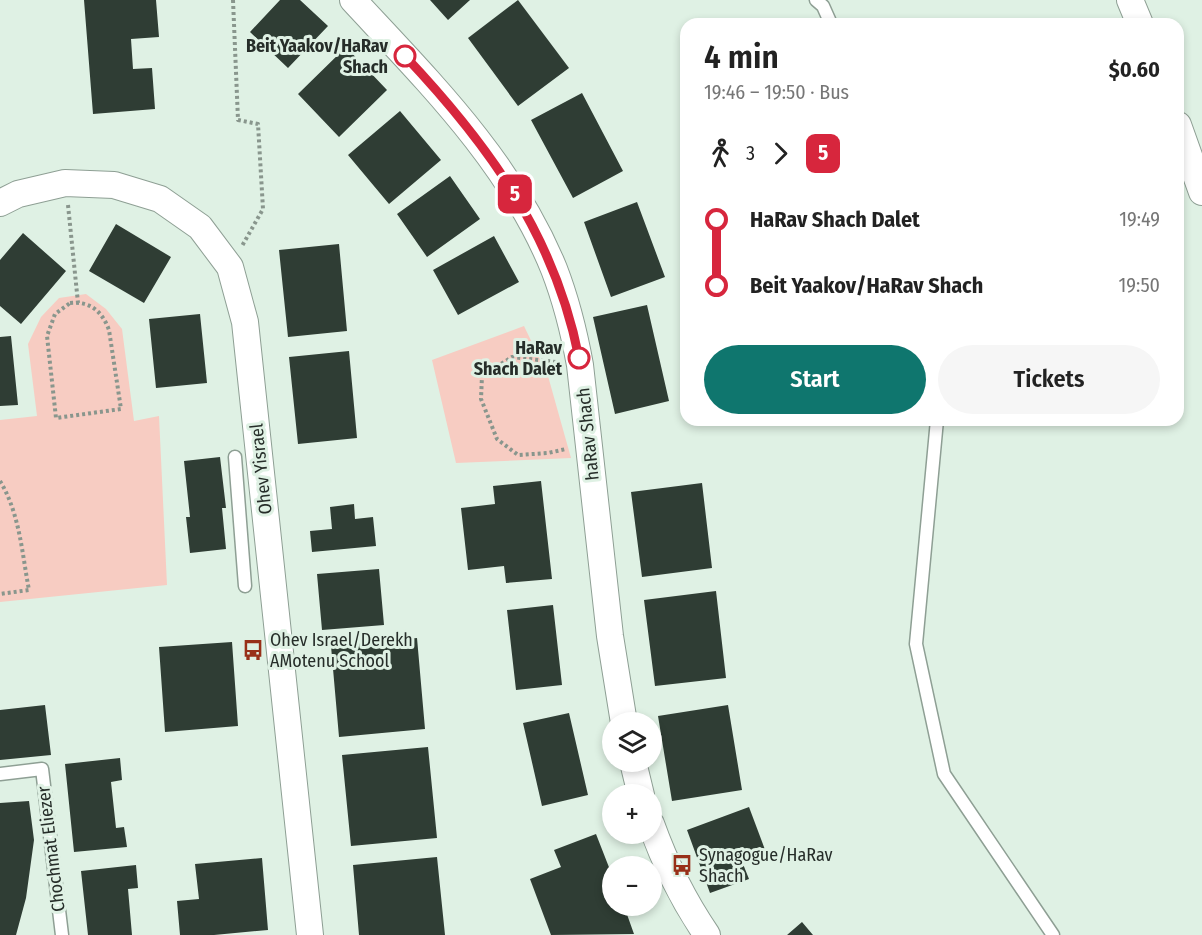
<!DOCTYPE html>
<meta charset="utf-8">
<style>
:root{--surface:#fff;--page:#f6f6f6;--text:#222;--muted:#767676;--accent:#0f766e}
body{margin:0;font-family:"Fira Sans Condensed",sans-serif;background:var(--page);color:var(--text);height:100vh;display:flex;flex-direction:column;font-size:22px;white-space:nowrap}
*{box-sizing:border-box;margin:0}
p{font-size:20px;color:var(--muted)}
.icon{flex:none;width:33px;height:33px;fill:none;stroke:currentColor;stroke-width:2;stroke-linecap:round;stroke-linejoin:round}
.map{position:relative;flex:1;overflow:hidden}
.side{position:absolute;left:680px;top:18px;width:504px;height:408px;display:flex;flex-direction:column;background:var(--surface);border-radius:18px;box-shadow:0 3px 9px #0003}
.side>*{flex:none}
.badge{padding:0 12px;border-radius:9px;font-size:21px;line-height:39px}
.buttons{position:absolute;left:602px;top:712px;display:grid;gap:12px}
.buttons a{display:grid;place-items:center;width:60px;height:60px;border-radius:50%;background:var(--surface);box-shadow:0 3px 9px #0003;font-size:30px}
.map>.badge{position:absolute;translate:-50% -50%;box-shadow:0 0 0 3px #fff}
.legs{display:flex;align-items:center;gap:9px;height:66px;padding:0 24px;font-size:20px}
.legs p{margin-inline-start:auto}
.overview{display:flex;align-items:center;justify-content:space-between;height:102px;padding:0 24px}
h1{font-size:33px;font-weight:600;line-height:45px}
.action{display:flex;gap:12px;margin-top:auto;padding:12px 24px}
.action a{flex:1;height:69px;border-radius:36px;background:var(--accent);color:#fff;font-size:24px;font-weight:600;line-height:69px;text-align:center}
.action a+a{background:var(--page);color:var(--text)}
ul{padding:0 24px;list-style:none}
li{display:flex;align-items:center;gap:21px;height:66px;font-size:22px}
li i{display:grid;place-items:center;width:9px;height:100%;margin:0 8px;background:currentColor}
li i::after{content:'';width:15px;height:15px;margin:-8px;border:4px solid;border-radius:50%;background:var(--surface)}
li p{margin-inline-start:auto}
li:first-child i{background:linear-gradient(#0000 50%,currentColor 0)}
li:last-child i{background:linear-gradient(currentColor 50%,#0000 0)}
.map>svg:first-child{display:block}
.green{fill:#f7ccc2}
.building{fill:#2f3d34}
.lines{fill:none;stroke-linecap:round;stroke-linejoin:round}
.lane-casing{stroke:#8e9f94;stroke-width:15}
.street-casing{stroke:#8e9f94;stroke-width:28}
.path{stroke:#89968d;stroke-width:4;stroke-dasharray:3 3;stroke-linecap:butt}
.lane{stroke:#fff;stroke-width:12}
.street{stroke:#fff;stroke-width:26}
.line-1-casing{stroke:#fff;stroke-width:14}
.line-1{stroke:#d7263d;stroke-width:9}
.stop-1-dot{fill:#fff;stroke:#d7263d;stroke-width:3}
.labels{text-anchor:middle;stroke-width:6;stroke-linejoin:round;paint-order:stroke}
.stop-label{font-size:18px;font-weight:bold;fill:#262d29;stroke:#dff1e4;text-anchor:end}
.street-label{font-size:18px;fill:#262d29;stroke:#dff1e4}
.poi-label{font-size:18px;fill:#262d29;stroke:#dff1e4;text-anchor:start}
</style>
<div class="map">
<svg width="1202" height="935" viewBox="0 0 1202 935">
<rect width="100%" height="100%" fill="#dff1e4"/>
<path class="green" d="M 86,294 L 106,309 L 122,329 L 134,421 L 159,416 L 167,585 L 0,602 L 0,420 L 37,416 L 28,344 L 41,317 L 59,298 Z
M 524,326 L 548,376 L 571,458 L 456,463 L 432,360 Z"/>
<path class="building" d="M 84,0 L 156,0 L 159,37 L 131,39 L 133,69 L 152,68 L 155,109 L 93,114 Z
M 280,0 L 300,0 L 328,26 L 288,68 L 250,32 Z
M 430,0 L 470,0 L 448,20 Z
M 518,0 L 569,68 L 518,106 L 468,38 Z
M 346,47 L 387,90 L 339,137 L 298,94 Z
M 582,93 L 623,171 L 573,198 L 531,120 Z
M 400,111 L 441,160 L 389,204 L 348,155 Z
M 450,176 L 480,219 L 427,257 L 397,214 Z
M 637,202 L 665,277 L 611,297 L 584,222 Z
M 116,224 L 171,257 L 144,303 L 89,271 Z
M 23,233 L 66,271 L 21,324 L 0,306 L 0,260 Z
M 494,236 L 519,282 L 458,315 L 433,270 Z
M 339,244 L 347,331 L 288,337 L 279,250 Z
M 647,305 L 669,401 L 615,414 L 593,317 Z
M 200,314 L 207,383 L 156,388 L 149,319 Z
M 11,336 L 18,405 L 0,406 L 0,337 Z
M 349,351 L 357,438 L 298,444 L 289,357 Z
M 220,457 L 226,508 L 222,508 L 226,549 L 190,553 L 186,517 L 190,517 L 184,461 Z
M 541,481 L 552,579 L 506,583 L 504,566 L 468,570 L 461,508 L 495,504 L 493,486 Z
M 702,483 L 712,568 L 642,577 L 631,492 Z
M 354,504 L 355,519 L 373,517 L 376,546 L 312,552 L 310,531 L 332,529 L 330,507 Z
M 379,569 L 384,625 L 322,630 L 317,574 Z
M 716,591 L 726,678 L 655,686 L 644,600 Z
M 553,605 L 562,685 L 516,690 L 507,610 Z
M 417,638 L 425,729 L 339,737 L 331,646 Z
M 232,642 L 238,726 L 165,732 L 159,647 Z
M 45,705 L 51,755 L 0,760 L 0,710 Z
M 728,705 L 742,790 L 672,801 L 658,716 Z
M 569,713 L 588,795 L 542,806 L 523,723 Z
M 428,747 L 437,838 L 351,846 L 342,755 Z
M 120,758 L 122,780 L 111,782 L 116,828 L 124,827 L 127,847 L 74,852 L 65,764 Z
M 29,801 L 34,840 L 26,898 L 16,935 L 0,935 L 0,803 Z
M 749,807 L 767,855 L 743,864 L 749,879 L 710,893 L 687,830 Z
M 596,834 L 612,875 L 612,906 L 624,906 L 634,934 L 551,935 L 530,879 L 561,867 L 554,850 Z
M 437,857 L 445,935 L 359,935 L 353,865 Z
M 262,858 L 268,930 L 214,935 L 180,935 L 177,901 L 199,899 L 195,864 Z
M 136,865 L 138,888 L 128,889 L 132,935 L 88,935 L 81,871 Z
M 802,922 L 813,935 L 787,935 Z"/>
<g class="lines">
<defs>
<path id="lane" d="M 816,0 L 823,6 L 831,24
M 937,420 L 916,644 L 944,774 L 1053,935
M 235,457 L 245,586
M 0,774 L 42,769 L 62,935"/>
<path id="street" d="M 353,0 C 429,82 511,163 554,269 C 566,300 574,332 580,365 L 610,636 L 624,723
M 1130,0 L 1140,24
M 1178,125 L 1202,192
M 0,203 L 18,194 L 65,183 L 114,185 L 160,199 L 200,227 L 230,267 L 245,322 L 310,935
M 633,762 L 641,795
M 651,824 C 665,863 683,900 707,935"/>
</defs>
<use href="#lane" class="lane-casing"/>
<use href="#street" class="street-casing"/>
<path class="path" d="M 233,0 L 238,120 L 258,124 L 263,209 L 242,246
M 68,205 L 78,303
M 70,303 C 90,301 102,311 109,330 L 121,409 L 56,418 L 47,336 L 55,314 Z
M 556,362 L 512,357 L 482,376 L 481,399 L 497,439 L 518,455 L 548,453 L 566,449
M 0,481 C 20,514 22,554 29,590 L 0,594"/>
<use href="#lane" class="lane"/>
<use href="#street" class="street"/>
</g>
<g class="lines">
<defs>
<path id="line-1" d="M 405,56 C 489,145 555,236 579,358"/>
</defs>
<use href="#line-1" class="line-1-casing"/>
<use href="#line-1" class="line-1"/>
</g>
<defs>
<symbol id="bus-bare" viewBox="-9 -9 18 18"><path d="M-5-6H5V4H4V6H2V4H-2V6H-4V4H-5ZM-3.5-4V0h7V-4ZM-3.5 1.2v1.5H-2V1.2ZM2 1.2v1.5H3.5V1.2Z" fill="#983019" stroke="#dff1e4" stroke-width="2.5" paint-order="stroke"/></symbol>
</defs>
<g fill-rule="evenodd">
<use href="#bus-bare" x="238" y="635" width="30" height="30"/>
<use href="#bus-bare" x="667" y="850" width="30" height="30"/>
</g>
<g class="stop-1-dot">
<circle cx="405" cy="56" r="10"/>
<circle cx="579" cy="358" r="10"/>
</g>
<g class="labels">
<g class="stop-label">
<text x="388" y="52">Beit Yaakov/HaRav<tspan x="388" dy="21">Shach</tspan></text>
<text x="562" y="354">HaRav<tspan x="562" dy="21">Shach Dalet</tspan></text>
</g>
<g class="street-label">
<text transform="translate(588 434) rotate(-96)" y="6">haRav Shach</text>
<text transform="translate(261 469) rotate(-96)" y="6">Ohev Yisrael</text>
<text transform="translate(51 849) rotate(-97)" y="6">Chochmat Eliezer</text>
</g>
<g class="poi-label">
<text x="270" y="646">Ohev Israel/Derekh<tspan x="270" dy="21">AMotenu School</tspan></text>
<text x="699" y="861">Synagogue/HaRav<tspan x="699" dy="21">Shach</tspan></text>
</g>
</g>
</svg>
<div class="buttons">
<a><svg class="icon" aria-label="layers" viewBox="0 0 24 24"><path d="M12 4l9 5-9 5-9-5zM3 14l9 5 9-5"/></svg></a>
<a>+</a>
<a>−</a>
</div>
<b class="badge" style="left:515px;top:194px;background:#d7263d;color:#fff">5</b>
<section class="side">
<div class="overview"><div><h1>4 min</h1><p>19:46 – 19:50 · Bus</p></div><b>$0.60</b></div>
<div class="legs"><svg class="icon" aria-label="walk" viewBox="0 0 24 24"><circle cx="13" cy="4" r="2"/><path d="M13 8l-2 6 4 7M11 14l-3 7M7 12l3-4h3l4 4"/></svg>3<svg class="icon" aria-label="forward" viewBox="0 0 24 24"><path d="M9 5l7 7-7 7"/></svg><b class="badge" style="background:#d7263d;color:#fff">5</b></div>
<ul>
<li><i style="color:#d7263d"></i><b>HaRav Shach Dalet</b><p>19:49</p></li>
<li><i style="color:#d7263d"></i><b>Beit Yaakov/HaRav Shach</b><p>19:50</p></li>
</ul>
<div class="action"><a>Start</a><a>Tickets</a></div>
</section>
</div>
